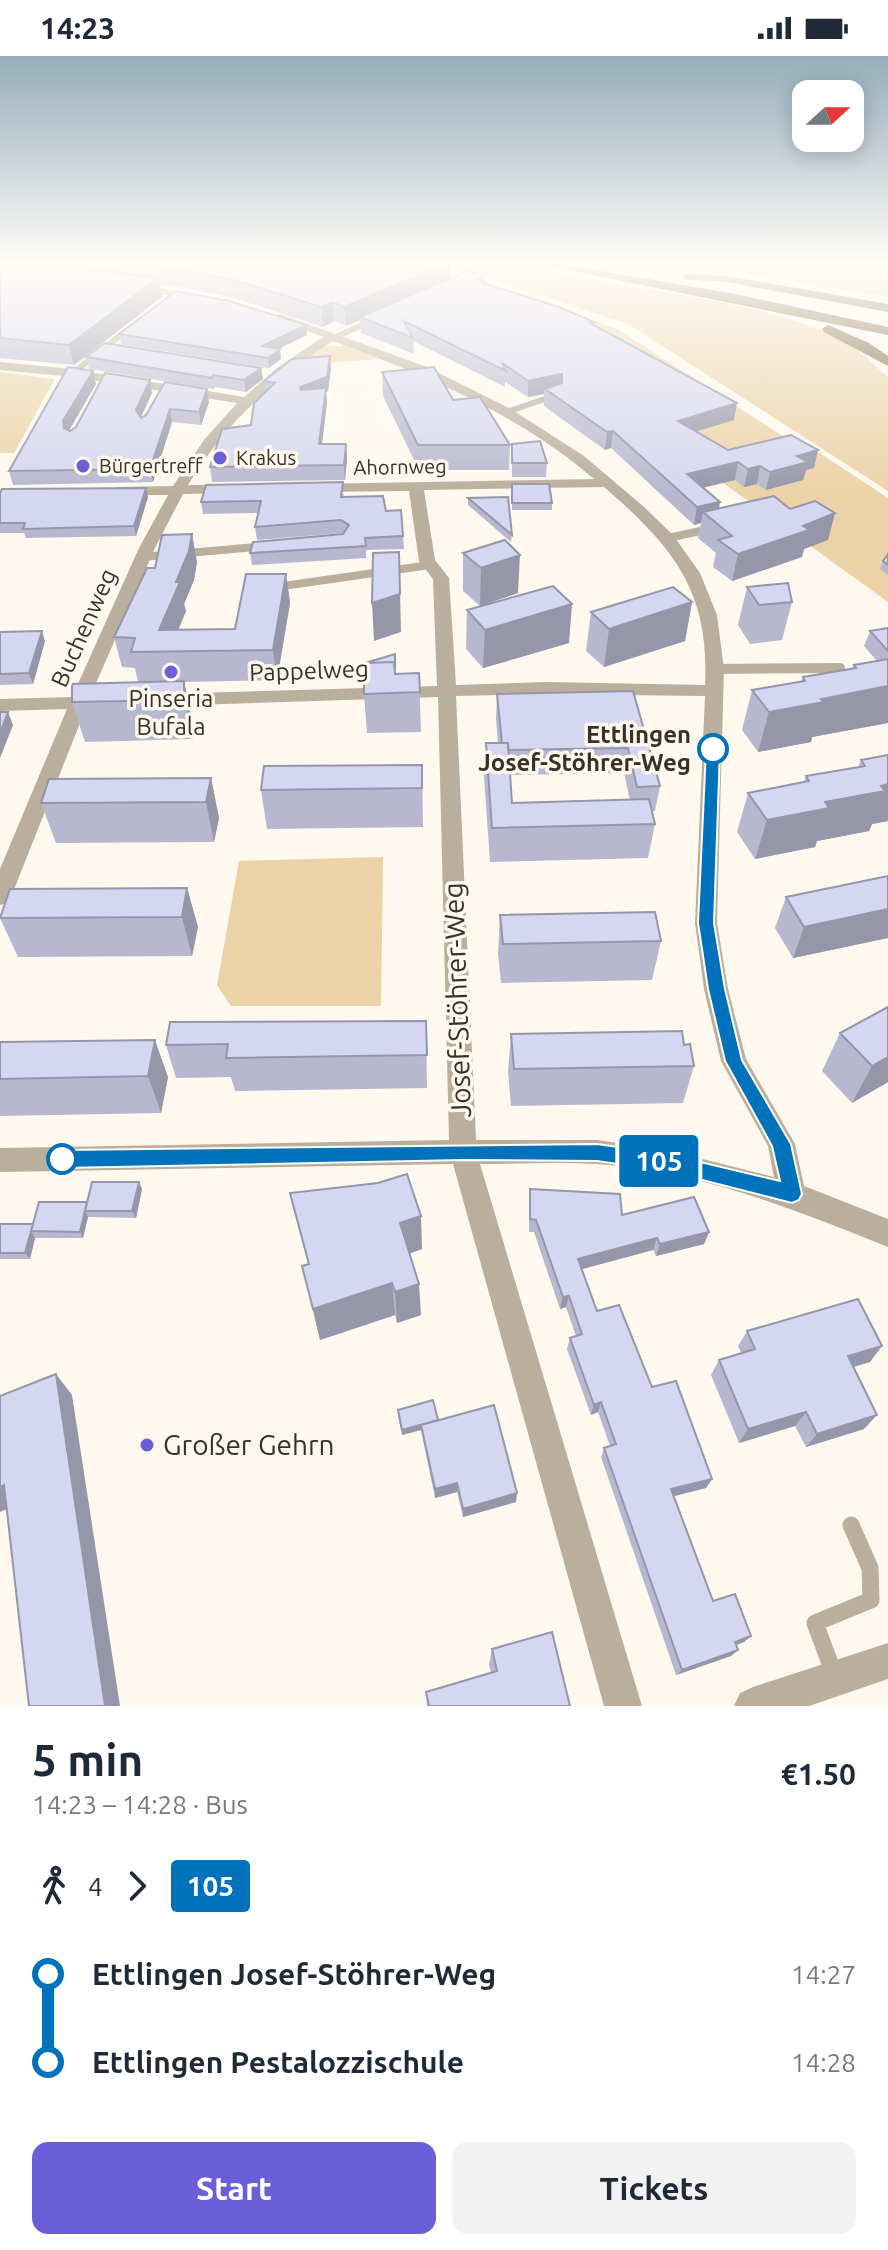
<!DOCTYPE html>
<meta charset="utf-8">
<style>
:root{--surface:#fff;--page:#f2f2f3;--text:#1f2937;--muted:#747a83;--accent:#6b5ed8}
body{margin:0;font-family:Ubuntu,sans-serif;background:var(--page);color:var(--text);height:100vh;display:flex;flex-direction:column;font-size:30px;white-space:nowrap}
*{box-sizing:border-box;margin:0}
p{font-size:26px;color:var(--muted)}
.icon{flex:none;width:44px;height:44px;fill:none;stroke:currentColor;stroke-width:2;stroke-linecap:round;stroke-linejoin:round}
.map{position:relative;height:1650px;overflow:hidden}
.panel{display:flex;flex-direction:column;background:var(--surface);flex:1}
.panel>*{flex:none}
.badge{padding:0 16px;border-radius:6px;font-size:28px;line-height:52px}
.needle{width:52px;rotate:69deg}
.tools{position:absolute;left:792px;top:24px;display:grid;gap:16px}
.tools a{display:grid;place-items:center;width:72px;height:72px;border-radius:16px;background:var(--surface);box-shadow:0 4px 20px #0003;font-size:40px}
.map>.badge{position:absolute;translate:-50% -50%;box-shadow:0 0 0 4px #fff}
.legs{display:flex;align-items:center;gap:12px;height:88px;padding:0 32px;font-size:26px}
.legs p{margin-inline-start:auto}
.summary{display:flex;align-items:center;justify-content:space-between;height:136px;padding:0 32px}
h1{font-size:44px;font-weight:700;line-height:60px}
.primary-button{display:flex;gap:16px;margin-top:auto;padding:16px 32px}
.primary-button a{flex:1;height:92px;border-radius:16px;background:var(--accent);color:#fff;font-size:32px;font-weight:700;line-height:92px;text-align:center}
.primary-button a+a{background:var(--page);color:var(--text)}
ul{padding:0 32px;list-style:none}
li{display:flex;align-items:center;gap:28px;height:88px;font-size:30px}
li i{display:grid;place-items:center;width:12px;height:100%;margin:0 10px;background:currentColor}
li i::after{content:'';width:20px;height:20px;margin:-10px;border:6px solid;border-radius:50%;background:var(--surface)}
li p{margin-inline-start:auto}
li:first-child i{background:linear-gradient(#0000 50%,currentColor 0)}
li:last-child i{background:linear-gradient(currentColor 50%,#0000 0)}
.status{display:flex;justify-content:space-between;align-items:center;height:56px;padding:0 40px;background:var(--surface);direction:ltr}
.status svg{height:22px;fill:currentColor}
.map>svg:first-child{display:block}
.green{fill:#ebd2a7}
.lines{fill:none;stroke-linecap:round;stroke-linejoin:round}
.service-far3{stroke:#baaf9c;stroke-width:6}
.service-far2{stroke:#baaf9c;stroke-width:8}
.service-far1{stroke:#baaf9c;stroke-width:10}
.service{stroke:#baaf9c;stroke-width:17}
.minor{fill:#baaf9c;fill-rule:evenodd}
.motorway{fill:#725c33;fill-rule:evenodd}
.wall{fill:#b7b8cf;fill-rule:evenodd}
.shaded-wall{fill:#9596a9}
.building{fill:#d5d6f1;stroke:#9596a9;stroke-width:2}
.line-1{fill:#0072bc;stroke:#fff;stroke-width:2}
.poi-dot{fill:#6b5ed8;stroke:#fef8ee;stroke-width:3}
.stop-1-dot{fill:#fff;stroke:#0072bc;stroke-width:4}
.labels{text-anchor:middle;stroke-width:7;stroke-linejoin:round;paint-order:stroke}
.far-poi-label{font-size:20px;fill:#373127;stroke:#fef8ee;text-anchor:start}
.far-street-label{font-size:20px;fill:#373127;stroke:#fef8ee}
.street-label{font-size:24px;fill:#373127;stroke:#fef8ee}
.poi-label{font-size:24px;fill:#373127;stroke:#fef8ee}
.stop-label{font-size:24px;font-weight:bold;fill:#373127;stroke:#fef8ee;text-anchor:end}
.near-street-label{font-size:28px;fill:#373127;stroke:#fef8ee}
.near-poi-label{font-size:28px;fill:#373127;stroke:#fef8ee;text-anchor:start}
</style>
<div class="status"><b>14:23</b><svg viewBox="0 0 49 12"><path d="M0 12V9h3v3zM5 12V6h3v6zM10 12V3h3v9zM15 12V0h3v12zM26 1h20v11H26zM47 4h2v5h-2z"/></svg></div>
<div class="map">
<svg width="888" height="1650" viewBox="0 0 888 1650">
<rect width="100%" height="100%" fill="#fef8ee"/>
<path class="green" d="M 461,208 C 517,208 571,220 626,230 C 696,242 775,251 840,283 C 858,292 873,308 888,321 L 888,435 L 628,268 L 455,211 Z
M 689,208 L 888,208 L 888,241 Z
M 506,234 L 617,273 L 787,383 L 797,382 L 888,442 L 888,546 L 686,400 L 498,236 Z
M 325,290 L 347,290 L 380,303 L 298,309 Z
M 0,316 L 55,323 L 14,397 L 0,397 Z
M 383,801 L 381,950 L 231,950 L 217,929 L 239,805 Z"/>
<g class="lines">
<path class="service-far3" d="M 336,281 L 371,265
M 73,317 L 131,271
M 506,356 L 557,339"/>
<path class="service-far2" d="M 668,482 L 714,472
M 143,501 L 266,490
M 276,531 L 430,509"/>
<path class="service-far1" d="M 715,613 L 840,612"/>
<path class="service" d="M 834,1618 L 815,1567 L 871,1544 L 870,1512 L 851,1469"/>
<path class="minor" d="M 132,227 L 200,239 L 205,242 L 200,245 L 128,232 L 128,228 Z
M 280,258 L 427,311 L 511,353 L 584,400 L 644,451 L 673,479 L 700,517 L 717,559 L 724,613 L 717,867 L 728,933 L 746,1003 L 795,1088 L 804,1130 L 888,1163 L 888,1191 C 795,1154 698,1114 596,1108 C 558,1106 519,1108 480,1108 L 642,1650 L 604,1650 L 453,1108 L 0,1116 L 0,1092 L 449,1084 L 438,641 L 161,650 L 152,644 L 161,638 L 437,630 L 433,523 L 419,505 L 409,435 L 313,436 L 306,432 L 313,428 L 594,423 C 518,358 426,319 333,285 C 273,323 225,368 188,429 L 235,429 L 242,433 L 235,437 L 183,438 L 155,492 L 90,641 L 103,640 L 112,646 L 103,652 L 86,652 L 11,841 L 8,847 L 0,849 L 0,813 L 67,653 L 0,655 L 0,643 L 72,641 L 139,492 L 168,439 L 117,439 L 110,435 L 117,431 L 173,430 L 204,384 L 237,347 L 73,321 L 0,314 L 0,306 L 73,313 L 244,341 L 277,312 L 323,281 L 276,263 L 276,259 ZM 604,431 C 672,490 710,534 705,629 L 546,626 L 456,629 L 449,522 L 435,504 L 424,434 ZM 546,638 L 705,640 L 695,867 L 704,933 L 721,1005 L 768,1090 L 774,1121 L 667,1094 L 597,1084 L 476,1084 L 456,640 Z
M 888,1587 L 888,1623 L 809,1650 L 734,1650 L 740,1637 L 753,1631 Z"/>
<path class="motorway" d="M 538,208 L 562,208 L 735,238 L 888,271 L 888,279 Z
M 688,218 L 727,220 L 888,248 L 888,256 L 727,226 L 684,223 L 684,219 Z
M 828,269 L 869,287 L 888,300 L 888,310 L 824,276 L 822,273 Z"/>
</g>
<path class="wall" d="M 0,208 L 450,208 L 450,223 L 485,220 L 485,228 L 594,266 L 593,269 L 734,364 L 696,375 L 728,394 L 814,412 L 806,414 L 803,424 L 766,434 L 757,428 L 744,431 L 735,424 L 703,432 L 719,452 L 790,453 L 835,457 L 828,484 L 804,493 L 802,501 L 732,525 L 713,511 L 716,497 L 698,482 L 701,467 L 694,469 L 611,392 L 605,394 L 544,350 L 544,338 L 528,341 L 505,326 L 505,331 L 413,285 L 414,298 L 361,277 L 360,264 L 346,270 L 334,265 L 323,271 L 234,242 L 179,231 L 160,229 L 162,241 L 74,309 L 0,302 Z
M 306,269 L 307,279 L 278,293 L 280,293 L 281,303 L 269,312 L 121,288 L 119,278 Z
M 330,300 L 331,313 L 328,335 L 326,336 L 327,346 L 322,388 L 346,388 L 347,403 L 345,424 L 212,426 L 210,411 L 251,369 L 266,336 L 264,325 Z
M 86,301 L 261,312 L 263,323 L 246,336 L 215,331 L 214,333 L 89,313 Z
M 382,316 L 453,344 L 510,389 L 509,414 L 419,414 L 383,340 Z
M 165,326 L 209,346 L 201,369 L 172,366 L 153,426 L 13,429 L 9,415 L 96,328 L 69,374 L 70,375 L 152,337 L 141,362 L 146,359 Z
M 512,388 L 547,407 L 546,421 L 512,421 Z
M 512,428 L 552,447 L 552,454 L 512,454 Z
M 0,437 L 148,441 L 136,480 L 26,482 L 24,477 L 0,477 Z
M 344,438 L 343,441 L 386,455 L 403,480 L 404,493 L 366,494 L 366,502 L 252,509 L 250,497 L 343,477 L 257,484 L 255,471 L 258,457 L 203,458 L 201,446 Z
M 468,442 L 512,479 L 511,486 L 468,449 Z
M 463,497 L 518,537 L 480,550 L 463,535 Z
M 888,498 L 888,519 L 880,513 L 883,505 Z
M 197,506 L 194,524 L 184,548 L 186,555 L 178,574 L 235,573 L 286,518 L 290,547 L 277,624 L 184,626 L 192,664 L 193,683 L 85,686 L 72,646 L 138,626 L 135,612 L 122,611 L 114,581 L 155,512 Z
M 747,531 L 792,546 L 782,584 L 750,588 L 738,569 Z
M 692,546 L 685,585 L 604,611 L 586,595 L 591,556 Z
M 467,554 L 569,587 L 483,612 L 466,593 Z
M 888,572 L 888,667 L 812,681 L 811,686 L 758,696 L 742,674 L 752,634 L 801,625 L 803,621 L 852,612 L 854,609 L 877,605 L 864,590 L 870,575 Z
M 0,576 L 45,585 L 33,628 L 0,629 Z
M 395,598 L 396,618 L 419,617 L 421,676 L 367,677 L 364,638 Z
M 633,635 L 660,730 L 655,755 L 652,755 L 655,768 L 648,802 L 490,806 L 484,721 L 486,687 L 498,687 L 496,663 L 497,638 ZM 624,717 L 630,744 L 512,747 L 510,719 Z
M 888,699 L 888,765 L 872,768 L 869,775 L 817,785 L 815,791 L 755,803 L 737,776 L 748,737 L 804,726 L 806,720 L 858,711 L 861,704 Z
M 422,709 L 423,771 L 267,773 L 261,734 Z
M 211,722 L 219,762 L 214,786 L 56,787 L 41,747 Z
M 888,820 L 888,882 L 793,902 L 775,872 L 786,841 Z
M 187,832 L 198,871 L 192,900 L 18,901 L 0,862 Z
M 500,859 L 661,885 L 652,924 L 501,927 L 498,898 Z
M 888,951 L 888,1026 L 852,1047 L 822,1015 L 840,977 Z
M 426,965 L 427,1032 L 235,1035 L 231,1021 L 176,1022 L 166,989 Z
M 511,978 L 684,989 L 694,1010 L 683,1047 L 511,1050 L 508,1016 Z
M 0,986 L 168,1021 L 161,1057 L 0,1060 Z
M 139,1126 L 142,1133 L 136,1162 L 88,1161 L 83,1182 L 35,1182 L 30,1203 L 0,1203 L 0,1168 L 33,1168 Z
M 530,1133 L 622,1159 L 709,1176 L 704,1188 L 656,1200 L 653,1194 L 582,1213 L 597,1255 L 652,1331 L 712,1423 L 706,1432 L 674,1440 L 713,1545 L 751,1580 L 744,1586 L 736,1589 L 738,1594 L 731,1600 L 676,1619 L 601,1401 L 604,1392 L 610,1390 L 598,1356 L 591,1359 L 567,1293 L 570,1282 L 576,1280 L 566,1251 L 560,1253 L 534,1176 L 529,1176 L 529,1146 Z
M 290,1137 L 422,1193 L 410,1197 L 421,1259 L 397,1267 L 395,1259 L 320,1284 L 302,1210 L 308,1208 Z
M 747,1275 L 870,1306 L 853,1311 L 864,1373 L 806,1391 L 795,1370 L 739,1387 L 711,1319 L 719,1304 L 741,1297 L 738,1290 Z
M 398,1359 L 438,1365 L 516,1446 L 463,1461 L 457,1436 L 435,1442 L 421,1374 L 402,1379 Z
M 492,1593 L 570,1650 L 427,1650 L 426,1636 L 491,1617 L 489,1608 Z"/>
<path class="shaded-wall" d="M 446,208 L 450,208 L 450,225 L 360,261 L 360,264 L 346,270 L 344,251 Z
M 158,222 L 162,241 L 74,309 L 69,289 Z
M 333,246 L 334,265 L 323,271 L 321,251 Z
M 306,269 L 307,279 L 264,300 L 262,290 Z
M 280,293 L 281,303 L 269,312 L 268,302 Z
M 330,300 L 331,313 L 328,335 L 326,336 L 327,346 L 320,403 L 300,331 Z
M 261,312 L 263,323 L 246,336 L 244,324 Z
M 93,315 L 96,328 L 67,378 L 67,385 L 63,365 Z
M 562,318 L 560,334 L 545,333 L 544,338 L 528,341 L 528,325 Z
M 150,324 L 152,337 L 138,367 L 136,354 Z
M 207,333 L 209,346 L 201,369 L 199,356 Z
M 737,347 L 734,364 L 675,382 L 678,365 Z
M 170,353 L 172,366 L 153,426 L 150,413 Z
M 613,375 L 611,392 L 605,394 L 607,376 Z
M 346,388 L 347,403 L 345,424 L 344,409 Z
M 818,394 L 814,412 L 806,414 L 803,424 L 766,434 L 770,416 L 797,400 Z
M 738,406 L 735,424 L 684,436 L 687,418 Z
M 760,410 L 757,428 L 744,431 L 748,413 Z
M 146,432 L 148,441 L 136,480 L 134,470 Z
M 720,446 L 717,464 L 703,456 L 701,467 L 694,469 L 697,451 Z
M 835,457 L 828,484 L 804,493 L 802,501 L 732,525 L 738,498 Z
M 192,478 L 197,506 L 194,524 L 184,548 L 186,555 L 169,596 L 159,574 Z
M 399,496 L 401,576 L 374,585 L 372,547 Z
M 520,499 L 518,537 L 480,550 L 481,512 Z
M 286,518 L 290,547 L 277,624 L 273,594 Z
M 692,546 L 685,585 L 604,611 L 609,573 Z
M 572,548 L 569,587 L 483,612 L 485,574 Z
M 42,575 L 45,585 L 33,628 L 29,617 Z
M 184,625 L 192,664 L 193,683 L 184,644 Z
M 888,630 L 888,667 L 812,681 L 811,686 L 758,696 L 769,656 L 821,643 Z
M 8,656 L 13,669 L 0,702 L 0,677 Z
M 211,722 L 219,762 L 214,786 L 206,746 Z
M 888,728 L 888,765 L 872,768 L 869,775 L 817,785 L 815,791 L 755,803 L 767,764 Z
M 187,832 L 198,871 L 192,900 L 182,861 Z
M 888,853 L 888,882 L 793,902 L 804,871 Z
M 155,984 L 168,1021 L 161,1057 L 148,1020 Z
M 888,1001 L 888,1026 L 852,1047 L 872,1010 Z
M 139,1126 L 142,1133 L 136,1162 L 132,1155 Z
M 87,1146 L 85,1155 L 88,1161 L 83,1182 L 80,1176 Z
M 421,1160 L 422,1193 L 402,1200 L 400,1167 Z
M 33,1168 L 31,1175 L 35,1182 L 30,1203 L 25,1197 Z
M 709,1176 L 704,1188 L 656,1200 L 660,1188 Z
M 657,1182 L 653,1194 L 575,1215 L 578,1203 Z
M 392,1227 L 395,1259 L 320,1284 L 313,1253 Z
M 419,1228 L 421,1259 L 397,1267 L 395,1236 Z
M 569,1240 L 566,1251 L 560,1253 L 563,1241 Z
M 882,1290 L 870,1306 L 836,1316 L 848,1300 Z
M 56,1318 L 72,1339 L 120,1650 L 105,1650 Z
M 601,1346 L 598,1356 L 591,1359 L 594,1349 Z
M 806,1356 L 795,1370 L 739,1387 L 748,1373 Z
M 877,1359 L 864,1373 L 806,1391 L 817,1378 Z
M 438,1364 L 421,1369 L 421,1374 L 402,1379 L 402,1374 Z
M 712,1423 L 706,1432 L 666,1442 L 671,1433 Z
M 457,1427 L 457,1436 L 435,1442 L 435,1433 Z
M 4,1429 L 23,1446 L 0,1456 L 0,1431 Z
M 517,1437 L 516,1446 L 463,1461 L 463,1453 Z
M 751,1580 L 744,1586 L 728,1592 L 735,1586 Z
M 738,1594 L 731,1600 L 676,1619 L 682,1614 Z"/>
<path class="building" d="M 0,208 L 39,208 L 158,222 L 69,289 L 0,282 Z
M 137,208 L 446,208 L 344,251 L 333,246 L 321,251 L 231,223 L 175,213 Z
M 467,215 L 485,220 L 477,224 L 485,226 L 483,227 L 559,251 L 594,266 L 590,267 L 737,347 L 678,365 L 728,394 L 791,379 L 818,394 L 797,400 L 808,406 L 770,416 L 760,410 L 748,413 L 738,406 L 687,418 L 720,446 L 697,451 L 613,375 L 607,376 L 545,333 L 562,327 L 562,318 L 528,325 L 502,307 L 506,315 L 404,265 L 413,282 L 360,261 Z
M 176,235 L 229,245 L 306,269 L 262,290 L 280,293 L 268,302 L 119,278 Z
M 105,287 L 261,312 L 244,324 L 213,319 L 212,322 L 86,301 Z
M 330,300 L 327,321 L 300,331 L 301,334 L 326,332 L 319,388 L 346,388 L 344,409 L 210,411 L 222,373 L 251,369 L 254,347 L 275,327 L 264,325 L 292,303 Z
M 68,311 L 93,315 L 63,365 L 64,372 L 70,375 L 76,371 L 105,317 L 150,324 L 136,354 L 141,362 L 146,359 L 165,326 L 207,333 L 199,356 L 170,353 L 150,413 L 9,415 Z
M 434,311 L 453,344 L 480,341 L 510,389 L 418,389 L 382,316 Z
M 540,385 L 547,407 L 512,407 L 512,388 Z
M 343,426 L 341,441 L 383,440 L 386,455 L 401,454 L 403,480 L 365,482 L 366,490 L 250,497 L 253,486 L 343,478 L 349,469 L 341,464 L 255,471 L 261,445 L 201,446 L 206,429 Z
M 512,428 L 549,428 L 552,447 L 512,447 Z
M 146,432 L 134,470 L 23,473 L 25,467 L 0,467 L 0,437 L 2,433 Z
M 774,440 L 790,453 L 815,445 L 835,457 L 803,470 L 809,474 L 738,498 L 718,484 L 732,480 L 703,456 Z
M 508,441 L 512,479 L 468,442 Z
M 192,478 L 189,495 L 176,526 L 180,526 L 159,574 L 235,573 L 246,518 L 286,518 L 273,594 L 131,596 L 135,582 L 114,581 L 147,512 L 155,512 L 162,479 Z
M 505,484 L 520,499 L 481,512 L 463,497 Z
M 399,496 L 400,538 L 372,547 L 373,497 Z
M 888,498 L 888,509 L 883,505 Z
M 788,527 L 792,546 L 759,549 L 747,531 Z
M 553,530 L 572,548 L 485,574 L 467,554 Z
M 673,531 L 692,546 L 609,573 L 591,556 Z
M 888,572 L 888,595 L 870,575 Z
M 42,575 L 29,617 L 0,618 L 0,576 Z
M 395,598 L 395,613 L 394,606 L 365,607 Z
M 888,603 L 888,630 L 821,643 L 824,646 L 769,656 L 752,634 L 805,625 L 803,621 L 856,612 L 854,609 Z
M 394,606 L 395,618 L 419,617 L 420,636 L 364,638 L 364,607 Z
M 184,625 L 184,644 L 72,646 L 72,628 Z
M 633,635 L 660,730 L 637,731 L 628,692 L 508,694 L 508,687 L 502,687 L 497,638 Z
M 0,656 L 8,656 L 0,677 Z
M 486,687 L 508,687 L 512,747 L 649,743 L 655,768 L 492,772 Z
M 888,699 L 888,728 L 881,730 L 885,735 L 825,746 L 829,752 L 767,764 L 748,737 L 809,725 L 806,720 L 865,710 L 861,704 Z
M 422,709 L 422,732 L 261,734 L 264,710 Z
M 211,722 L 206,746 L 41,747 L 49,723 Z
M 888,820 L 888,853 L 804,871 L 786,841 Z
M 187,832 L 182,861 L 0,862 L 10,833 Z
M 655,856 L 661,885 L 503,888 L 500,859 Z
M 888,951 L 888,1001 L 872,1010 L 840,977 Z
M 426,965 L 427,999 L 226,1002 L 228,988 L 166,989 L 170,966 Z
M 682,975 L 684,989 L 690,988 L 694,1010 L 514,1013 L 511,978 Z
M 155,984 L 148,1020 L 0,1023 L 0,986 Z
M 407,1118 L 421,1160 L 400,1167 L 419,1228 L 395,1236 L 392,1227 L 313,1253 L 302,1210 L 309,1208 L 290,1137 L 378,1127 Z
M 92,1126 L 139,1126 L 132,1155 L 85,1155 Z
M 530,1133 L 620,1138 L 622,1159 L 694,1141 L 709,1176 L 660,1188 L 657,1182 L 578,1203 L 597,1255 L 619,1249 L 652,1331 L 676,1325 L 712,1423 L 671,1433 L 713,1545 L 735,1538 L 751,1580 L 735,1586 L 738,1594 L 682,1614 L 604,1392 L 616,1388 L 601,1346 L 594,1349 L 570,1282 L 582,1278 L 569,1240 L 563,1241 L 536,1164 L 530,1163 Z
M 39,1146 L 87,1146 L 80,1176 L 31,1175 Z
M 0,1168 L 33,1168 L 25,1197 L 0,1197 Z
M 858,1243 L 882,1290 L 848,1300 L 877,1359 L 817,1378 L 806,1356 L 748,1373 L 719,1304 L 755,1293 L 747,1275 Z
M 56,1318 L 105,1650 L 29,1650 L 4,1429 L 0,1431 L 0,1340 Z
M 433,1344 L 438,1364 L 402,1374 L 398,1354 Z
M 494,1349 L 517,1437 L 463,1453 L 457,1427 L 435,1433 L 421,1369 Z
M 552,1576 L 570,1650 L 429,1650 L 426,1636 L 497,1615 L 492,1593 Z"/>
<linearGradient id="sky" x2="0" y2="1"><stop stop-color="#95adbb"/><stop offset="0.47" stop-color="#fffcf7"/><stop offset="1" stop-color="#fffcf7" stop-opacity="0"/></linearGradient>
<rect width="888" height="439" fill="url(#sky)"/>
<path class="line-1" d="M 713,689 L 720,693 L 714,867 L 725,933 L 742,1004 L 791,1088 L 802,1138 L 799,1144 L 792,1147 L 667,1115 L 597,1105 L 463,1104 L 62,1112 L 55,1109 L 52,1103 L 55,1097 L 62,1094 L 597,1088 L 667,1098 L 780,1125 L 772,1090 L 725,1005 L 708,933 L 698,867 L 706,693 Z"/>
<g class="poi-dot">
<circle cx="220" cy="402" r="8"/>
<circle cx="83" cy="410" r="8"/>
<circle cx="171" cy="616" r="8"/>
<circle cx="147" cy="1389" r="8"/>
</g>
<g class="stop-1-dot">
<circle cx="713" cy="693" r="14"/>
<circle cx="62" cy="1103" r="14"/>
</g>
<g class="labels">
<g class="far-poi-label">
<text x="236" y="409">Krakus</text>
<text x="99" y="417">Bürgertreff</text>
</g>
<g class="far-street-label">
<text transform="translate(400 411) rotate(-1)" y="7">Ahornweg</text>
</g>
<g class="street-label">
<text transform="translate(84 572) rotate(-66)" y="8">Buchenweg</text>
<text transform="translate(309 615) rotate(-2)" y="8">Pappelweg</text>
</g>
<g class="poi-label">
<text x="171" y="651">Pinseria<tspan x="171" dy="28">Bufala</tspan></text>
</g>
<g class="stop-label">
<text x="691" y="687">Ettlingen<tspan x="691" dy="28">Josef-Stöhrer-Weg</tspan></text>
</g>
<g class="near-street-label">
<text transform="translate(457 944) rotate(-92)" y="10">Josef-Stöhrer-Weg</text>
</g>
<g class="near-poi-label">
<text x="163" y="1399">Großer Gehrn</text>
</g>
</g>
</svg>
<div class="tools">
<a><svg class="needle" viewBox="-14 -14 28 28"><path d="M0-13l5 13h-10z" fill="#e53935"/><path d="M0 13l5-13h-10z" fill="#747a83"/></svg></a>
</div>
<b class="badge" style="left:659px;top:1105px;background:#0072bc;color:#fff">105</b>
</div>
<section class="panel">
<div class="summary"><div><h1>5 min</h1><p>14:23 – 14:28 · Bus</p></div><b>€1.50</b></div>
<div class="legs"><svg class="icon" aria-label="walk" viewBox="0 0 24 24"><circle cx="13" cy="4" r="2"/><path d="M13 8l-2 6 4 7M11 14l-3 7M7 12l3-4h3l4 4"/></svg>4<svg class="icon" aria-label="forward" viewBox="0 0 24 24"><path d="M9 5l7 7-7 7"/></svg><b class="badge" style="background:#0072bc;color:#fff">105</b></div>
<ul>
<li><i style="color:#0072bc"></i><b>Ettlingen Josef-Stöhrer-Weg</b><p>14:27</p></li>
<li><i style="color:#0072bc"></i><b>Ettlingen Pestalozzischule</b><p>14:28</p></li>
</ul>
<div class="primary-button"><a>Start</a><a>Tickets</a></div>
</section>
